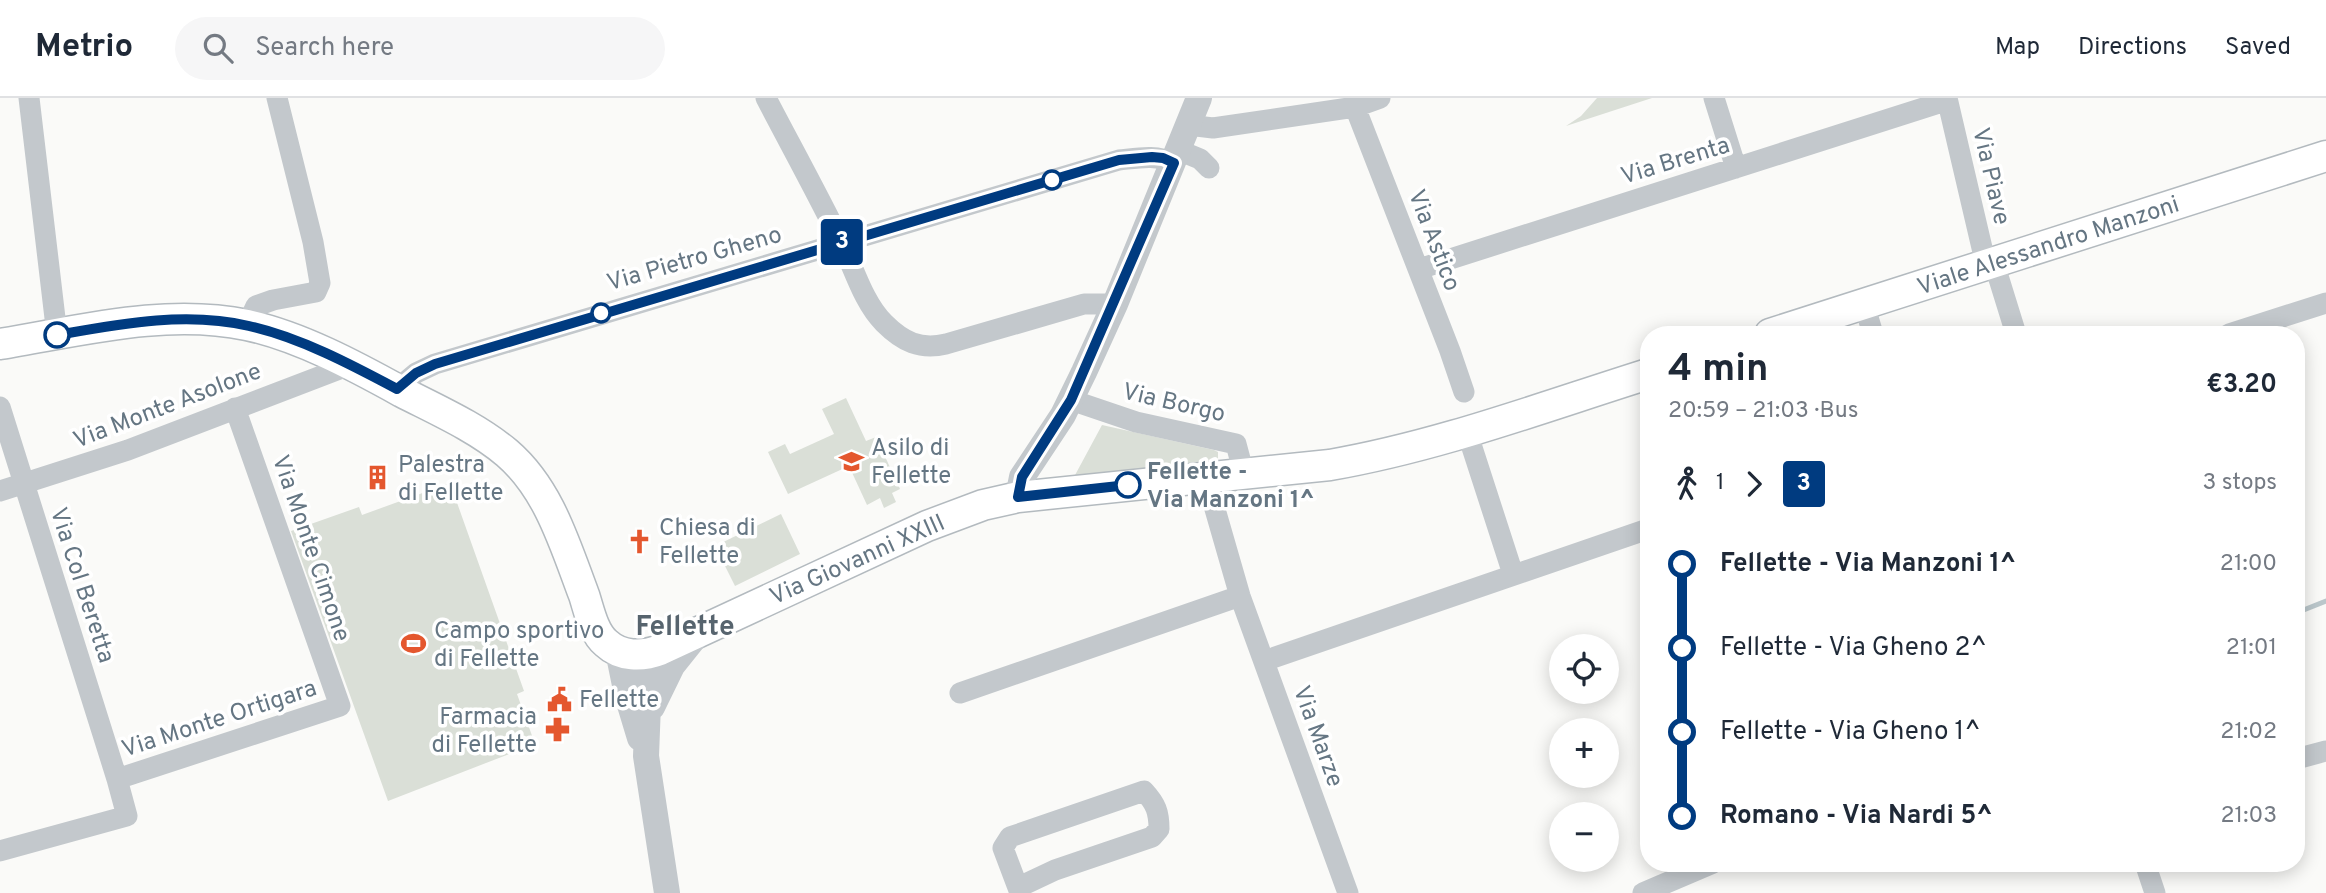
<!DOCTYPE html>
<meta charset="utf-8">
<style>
:root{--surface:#fff;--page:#f6f6f7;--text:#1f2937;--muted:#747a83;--line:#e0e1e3}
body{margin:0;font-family:Overpass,sans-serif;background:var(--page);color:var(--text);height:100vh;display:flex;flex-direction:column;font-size:26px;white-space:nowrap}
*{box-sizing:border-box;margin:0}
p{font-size:23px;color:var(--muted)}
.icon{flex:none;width:38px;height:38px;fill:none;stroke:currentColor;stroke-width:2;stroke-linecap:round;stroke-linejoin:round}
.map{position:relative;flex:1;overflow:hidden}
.details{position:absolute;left:1640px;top:228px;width:665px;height:546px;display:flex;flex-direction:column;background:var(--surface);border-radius:28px;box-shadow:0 4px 18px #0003}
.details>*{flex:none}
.badge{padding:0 14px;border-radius:5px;font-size:24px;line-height:46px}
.fabs{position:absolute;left:1549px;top:536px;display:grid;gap:14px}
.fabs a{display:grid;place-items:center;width:70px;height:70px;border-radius:50%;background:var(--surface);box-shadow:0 4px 18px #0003;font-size:35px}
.map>.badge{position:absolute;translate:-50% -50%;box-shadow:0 0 0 4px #fff}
.legs{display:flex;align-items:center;gap:10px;height:77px;padding:0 28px;font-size:23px}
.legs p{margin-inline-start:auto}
.summary{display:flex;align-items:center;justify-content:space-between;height:119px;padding:0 28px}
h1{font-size:38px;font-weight:700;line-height:52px}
ul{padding:0 28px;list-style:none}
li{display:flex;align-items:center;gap:24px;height:84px;font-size:26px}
li i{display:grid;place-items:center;width:10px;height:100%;margin:0 9px;background:currentColor}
li i::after{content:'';width:18px;height:18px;margin:-9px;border:5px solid;border-radius:50%;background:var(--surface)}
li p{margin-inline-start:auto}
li:first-child i{background:linear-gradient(#0000 50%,currentColor 0)}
li:last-child i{background:linear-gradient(currentColor 50%,#0000 0)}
header{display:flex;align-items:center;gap:42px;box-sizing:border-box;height:98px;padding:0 35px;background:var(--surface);border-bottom:2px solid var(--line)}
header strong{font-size:33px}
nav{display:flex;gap:38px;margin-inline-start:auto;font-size:24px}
.search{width:490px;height:63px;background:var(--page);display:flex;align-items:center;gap:18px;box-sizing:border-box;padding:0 24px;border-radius:38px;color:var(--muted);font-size:26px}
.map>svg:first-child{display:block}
.green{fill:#dadfd7}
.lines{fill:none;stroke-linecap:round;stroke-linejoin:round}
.stream{stroke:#bbc7cb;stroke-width:5}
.secondary-casing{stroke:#b3babf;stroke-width:33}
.minor{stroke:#c3c8cc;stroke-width:21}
.tertiary{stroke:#c3c8cc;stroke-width:26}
.secondary{stroke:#fff;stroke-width:30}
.line-1-casing{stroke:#fff;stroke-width:16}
.line-1{stroke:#003b80;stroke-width:10}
.stop-1-dot{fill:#fff;stroke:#003b80;stroke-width:3.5}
.labels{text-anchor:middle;stroke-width:7;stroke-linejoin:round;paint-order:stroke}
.street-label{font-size:24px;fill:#657683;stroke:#fff}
.poi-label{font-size:24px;fill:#657683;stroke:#fff;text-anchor:start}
.stop-label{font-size:24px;font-weight:bold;fill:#657683;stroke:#fff;text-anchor:start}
.quarter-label{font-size:28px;font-weight:bold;fill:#57646e;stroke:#fff}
</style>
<header>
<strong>Metrio</strong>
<div class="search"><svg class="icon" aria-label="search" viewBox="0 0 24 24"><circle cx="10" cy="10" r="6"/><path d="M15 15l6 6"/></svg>Search here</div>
<nav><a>Map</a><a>Directions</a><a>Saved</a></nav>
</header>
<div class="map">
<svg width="2326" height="795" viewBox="0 0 2326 795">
<rect width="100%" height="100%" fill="#fafaf8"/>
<path class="green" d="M 1597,0 L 1652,0 L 1566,28 L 1581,18 Z
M 846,300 L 866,343 L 876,339 L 900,391 L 892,395 L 896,404 L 884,410 L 880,400 L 867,407 L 849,368 L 788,396 L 768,354 L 785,346 L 790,356 L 834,336 L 822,311 Z
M 1102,327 L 1214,352 L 1218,354 L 1218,360 L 1211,365 L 1074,379 Z
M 450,385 L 524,593 L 517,596 L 535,646 L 388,703 L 291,433 L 359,409 L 362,417 Z
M 781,416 L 800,456 L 735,488 L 715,448 Z"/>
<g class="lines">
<path class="stream" d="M 2296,515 L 2326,503"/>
<defs>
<path id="secondary" d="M 1770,236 L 2326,58
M 0,246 C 80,233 165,210 247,227 C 299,238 355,268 402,294 C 437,312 476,329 507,355 C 549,391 565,447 584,497 C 589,512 593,534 606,545 C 621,559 642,559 660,552 L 927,428 L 983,407 L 1018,399 L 1330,367 C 1439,348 1543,309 1648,276"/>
</defs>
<use href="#secondary" class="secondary-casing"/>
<path class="minor" d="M 29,0 L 57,237
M 766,0 C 791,48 817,95 841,144 C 854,170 863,204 884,225 C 903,244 920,252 946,246 L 1084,206 L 1115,206
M 1714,0 L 1736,70
M 1947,0 L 1986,167
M 1355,9 L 1450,253 L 1464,294
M 1188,27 L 1213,30 L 1355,9 L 1380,0
M 1178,52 L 1200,61 L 1209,70
M 1994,165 L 2016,236
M 1419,171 L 1939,5 L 1946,0
M 1864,206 L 1873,236
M 247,227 L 256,208 L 273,202 L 316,194 L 320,185 L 313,144 L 277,0
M 2229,236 L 2326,205
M 397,291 L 416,275 L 435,266 L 1119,62 C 1138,60 1156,56 1174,65
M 1071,302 L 1136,324 L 1236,346 L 1244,376
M 0,309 L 117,681
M 1467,334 L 1513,476
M 1206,380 L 1240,498 L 1348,795
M 0,393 L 128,352 L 350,267
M 1264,563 L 1648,431
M 960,595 L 1240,498
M 2296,661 L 2326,653
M 0,753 L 127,718 L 117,681 L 340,608 L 235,310
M 2145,765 L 2155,795
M 1019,789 L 1055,772 L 1152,739 L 1159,731 C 1159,714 1156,706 1144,693 L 1010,739 L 1003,750 L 1020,795
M 1643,795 L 1713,765"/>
<path class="tertiary" d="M 1018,399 L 1022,379 L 1063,317 L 1084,274 L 1115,206 L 1199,0
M 618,553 L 627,597 L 640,640
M 645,556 L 649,580 L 646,658 L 667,795
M 652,609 L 672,568 L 700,533"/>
<use href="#secondary" class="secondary"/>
</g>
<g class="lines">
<defs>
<path id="line-1" d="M 57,237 C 119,226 186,213 249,228 C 299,239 352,267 397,291 L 416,275 L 435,266 L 1119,62 L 1152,59 L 1163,60 L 1174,65 L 1071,302 L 1022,379 L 1018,399 L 1128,387"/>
</defs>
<use href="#line-1" class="line-1-casing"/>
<use href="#line-1" class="line-1"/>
</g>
<defs>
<symbol id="school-bare" viewBox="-9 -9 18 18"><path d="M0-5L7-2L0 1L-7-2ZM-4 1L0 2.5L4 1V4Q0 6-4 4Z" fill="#e4572e" stroke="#fff" stroke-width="2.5" paint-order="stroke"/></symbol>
<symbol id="building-bare" viewBox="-9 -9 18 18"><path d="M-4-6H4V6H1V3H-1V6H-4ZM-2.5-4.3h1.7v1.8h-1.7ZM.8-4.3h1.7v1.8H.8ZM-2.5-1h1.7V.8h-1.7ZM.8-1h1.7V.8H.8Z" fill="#e4572e" stroke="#fff" stroke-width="2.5" paint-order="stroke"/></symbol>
<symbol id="church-bare" viewBox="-9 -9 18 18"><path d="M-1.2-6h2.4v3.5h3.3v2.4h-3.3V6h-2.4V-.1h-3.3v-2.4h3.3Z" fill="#e4572e" stroke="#fff" stroke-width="2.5" paint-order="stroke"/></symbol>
<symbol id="stadium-bare" viewBox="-9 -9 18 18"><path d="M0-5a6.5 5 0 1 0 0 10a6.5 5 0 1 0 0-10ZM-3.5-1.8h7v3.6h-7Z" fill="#e4572e" stroke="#fff" stroke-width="2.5" paint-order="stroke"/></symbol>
<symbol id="civic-bare" viewBox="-9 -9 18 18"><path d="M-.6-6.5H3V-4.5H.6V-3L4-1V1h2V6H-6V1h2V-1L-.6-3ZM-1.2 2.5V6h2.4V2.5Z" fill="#e4572e" stroke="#fff" stroke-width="2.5" paint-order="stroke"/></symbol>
<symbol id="pharmacy-bare" viewBox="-9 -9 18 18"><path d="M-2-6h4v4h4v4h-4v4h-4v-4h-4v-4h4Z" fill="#e4572e" stroke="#fff" stroke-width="2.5" paint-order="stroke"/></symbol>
</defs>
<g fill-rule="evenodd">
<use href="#school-bare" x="834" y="346" width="35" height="35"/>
<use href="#building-bare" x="360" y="362" width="35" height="35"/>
<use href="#church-bare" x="622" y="426" width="35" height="35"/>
<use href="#stadium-bare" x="396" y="528" width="35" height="35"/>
<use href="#civic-bare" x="542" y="584" width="35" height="35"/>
<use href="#pharmacy-bare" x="540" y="614" width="35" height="35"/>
</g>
<g class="stop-1-dot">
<circle cx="1052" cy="82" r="9"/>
<circle cx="601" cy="215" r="9"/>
<circle cx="57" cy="237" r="12"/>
<circle cx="1128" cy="387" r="12"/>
</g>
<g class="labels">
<g class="street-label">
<text transform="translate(1675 62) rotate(-17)" y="8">Via Brenta</text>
<text transform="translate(1992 78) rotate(77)" y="8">Via Piave</text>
<text transform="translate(1435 142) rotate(69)" y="8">Via Astico</text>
<text transform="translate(2048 147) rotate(-18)" y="8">Viale Alessandro Manzoni</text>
<text transform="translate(694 160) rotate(-16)" y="8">Via Pietro Gheno</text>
<text transform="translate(1174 304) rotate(13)" y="8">Via Borgo</text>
<text transform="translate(167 307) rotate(-21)" y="8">Via Monte Asolone</text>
<text transform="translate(312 450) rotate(71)" y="8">Via Monte Cimone</text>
<text transform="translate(857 461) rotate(-24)" y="8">Via Giovanni XXIII</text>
<text transform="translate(83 487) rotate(72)" y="8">Via Col Beretta</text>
<text transform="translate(219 620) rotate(-18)" y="8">Via Monte Ortigara</text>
<text transform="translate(1319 638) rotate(70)" y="8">Via Marze</text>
</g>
<g class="poi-label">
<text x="871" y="357">Asilo di<tspan x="871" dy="28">Fellette</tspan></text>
<text x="398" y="374">Palestra<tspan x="398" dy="28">di Fellette</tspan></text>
<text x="659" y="437">Chiesa di<tspan x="659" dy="28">Fellette</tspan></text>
<text x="434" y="540">Campo sportivo<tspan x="434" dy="28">di Fellette</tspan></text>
<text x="579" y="609">Fellette</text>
<text x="537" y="626" text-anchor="end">Farmacia<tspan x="537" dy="28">di Fellette</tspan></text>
</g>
<g class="stop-label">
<text x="1147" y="381">Fellette -<tspan x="1147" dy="28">Via Manzoni 1^</tspan></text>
</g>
<g class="quarter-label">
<text x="685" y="537">Fellette</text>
</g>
</g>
</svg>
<div class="fabs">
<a><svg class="icon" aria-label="locate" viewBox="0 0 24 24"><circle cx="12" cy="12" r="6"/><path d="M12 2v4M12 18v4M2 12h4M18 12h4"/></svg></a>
<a>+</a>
<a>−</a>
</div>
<b class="badge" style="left:842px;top:144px;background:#003b80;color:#fff">3</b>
<section class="details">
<div class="summary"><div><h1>4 min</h1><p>20:59 – 21:03 · Bus</p></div><b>€3.20</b></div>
<div class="legs"><svg class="icon" aria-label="walk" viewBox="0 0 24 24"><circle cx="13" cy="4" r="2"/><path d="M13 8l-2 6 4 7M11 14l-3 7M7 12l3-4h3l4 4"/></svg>1<svg class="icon" aria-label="forward" viewBox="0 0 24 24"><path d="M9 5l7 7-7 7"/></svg><b class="badge" style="background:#003b80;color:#fff">3</b><p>3 stops</p></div>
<ul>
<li><i style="color:#003b80"></i><b>Fellette - Via Manzoni 1^</b><p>21:00</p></li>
<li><i style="color:#003b80"></i><span>Fellette - Via Gheno 2^</span><p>21:01</p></li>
<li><i style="color:#003b80"></i><span>Fellette - Via Gheno 1^</span><p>21:02</p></li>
<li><i style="color:#003b80"></i><b>Romano - Via Nardi 5^</b><p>21:03</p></li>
</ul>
</section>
</div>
